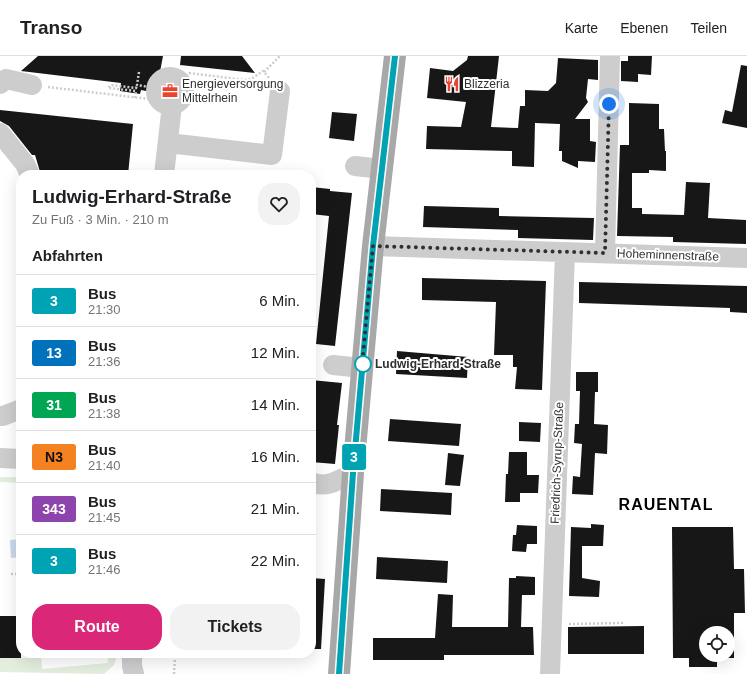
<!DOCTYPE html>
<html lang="de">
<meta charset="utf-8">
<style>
:root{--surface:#fff;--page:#f2f2f2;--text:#202124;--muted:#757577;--line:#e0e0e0;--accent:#db2777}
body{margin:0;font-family:Helvetica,sans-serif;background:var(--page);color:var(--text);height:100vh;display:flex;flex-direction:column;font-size:15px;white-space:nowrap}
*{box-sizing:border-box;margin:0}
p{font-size:13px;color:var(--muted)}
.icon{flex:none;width:22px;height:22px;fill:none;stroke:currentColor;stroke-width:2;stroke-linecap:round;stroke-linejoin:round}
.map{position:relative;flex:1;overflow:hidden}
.panel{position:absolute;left:16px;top:114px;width:300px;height:488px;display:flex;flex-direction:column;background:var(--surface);border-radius:16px;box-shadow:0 4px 16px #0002}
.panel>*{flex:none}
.badge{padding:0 8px;border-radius:3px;font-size:14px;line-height:26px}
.controls{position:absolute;left:699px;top:570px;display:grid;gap:8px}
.controls a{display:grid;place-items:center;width:36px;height:36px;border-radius:50%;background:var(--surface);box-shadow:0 4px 16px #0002;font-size:20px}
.you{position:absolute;width:20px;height:20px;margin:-10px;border:3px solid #fff;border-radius:50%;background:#1a73e8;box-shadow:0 0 0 6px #1a73e833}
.map>.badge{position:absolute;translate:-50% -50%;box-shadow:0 0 0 2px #fff}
h2{padding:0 16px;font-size:15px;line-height:36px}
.round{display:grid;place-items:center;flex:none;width:42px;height:42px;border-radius:16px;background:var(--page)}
.head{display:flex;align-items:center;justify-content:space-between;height:68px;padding:0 16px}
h1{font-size:19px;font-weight:800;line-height:30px}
.primary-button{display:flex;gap:8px;margin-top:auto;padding:8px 16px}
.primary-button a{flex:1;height:46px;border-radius:16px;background:var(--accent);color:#fff;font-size:16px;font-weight:800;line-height:46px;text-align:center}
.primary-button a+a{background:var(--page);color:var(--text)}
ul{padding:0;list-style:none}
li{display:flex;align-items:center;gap:12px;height:52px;padding:0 16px;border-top:1px solid var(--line)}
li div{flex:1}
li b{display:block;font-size:15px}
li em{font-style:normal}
li .badge{min-width:44px;font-weight:700;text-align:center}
header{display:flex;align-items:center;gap:24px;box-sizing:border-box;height:56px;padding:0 20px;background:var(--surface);border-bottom:1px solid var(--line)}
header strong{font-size:19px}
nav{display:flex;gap:22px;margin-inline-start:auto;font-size:14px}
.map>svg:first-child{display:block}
.green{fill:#e4eede}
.water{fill:#cadaee}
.building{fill:#171717;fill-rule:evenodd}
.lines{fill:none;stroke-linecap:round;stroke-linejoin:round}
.path{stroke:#cdcdcd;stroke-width:2.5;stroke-dasharray:2 2;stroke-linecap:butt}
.minor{stroke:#cdcdcd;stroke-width:20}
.major{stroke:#a8a8a8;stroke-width:22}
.line-casing{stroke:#fff;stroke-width:9}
.line{stroke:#00a3b4;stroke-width:6}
.walk{stroke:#303030;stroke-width:4;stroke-dasharray:0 7.2}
.stop-dot{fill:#fff;stroke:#00a3b4;stroke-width:2}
.labels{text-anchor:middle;stroke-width:4;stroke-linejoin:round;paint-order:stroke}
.poi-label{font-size:12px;fill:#303030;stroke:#fff;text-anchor:start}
.street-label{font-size:12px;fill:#303030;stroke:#fff}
.stop-label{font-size:12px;font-weight:bold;fill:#303030;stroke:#fff;text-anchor:start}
.district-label{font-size:16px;font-weight:bold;letter-spacing:1px;fill:#000;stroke:#fff}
</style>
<header>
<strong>Transo</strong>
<nav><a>Karte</a><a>Ebenen</a><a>Teilen</a></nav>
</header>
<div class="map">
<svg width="747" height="618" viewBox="0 0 747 618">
<rect width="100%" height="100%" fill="#fff"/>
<path class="green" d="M 0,421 L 21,421 L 21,427 L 0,426 Z
M 29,597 L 41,597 L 42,613 L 108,607 L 107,597 L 118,597 L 114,609 L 104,618 L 0,616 L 0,602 L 29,602 Z"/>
<path class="water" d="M 21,483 L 21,501 L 11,502 L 10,484 Z"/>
<path class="building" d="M 38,0 L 163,0 L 156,37 L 141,34 L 140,38 L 120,35 L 121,27 L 21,15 Z
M 181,0 L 242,0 L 255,17 L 180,9 Z
M 468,0 L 499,0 L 491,71 L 518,72 L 520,50 L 525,50 L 525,34 L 548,35 L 556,27 L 558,2 L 598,4 L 598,24 L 588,23 L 586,42 L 588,46 L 575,63 L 590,63 L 590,85 L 596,86 L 595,106 L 578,105 L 578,112 L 562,105 L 562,95 L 559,95 L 560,68 L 535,67 L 534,111 L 512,110 L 512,95 L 426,93 L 427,70 L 461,71 L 466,46 L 427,42 L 430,12 L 453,15 L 467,4 Z
M 628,0 L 652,0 L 651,19 L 638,18 L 638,26 L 621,25 L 621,5 L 628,5 Z
M 741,9 L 747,10 L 747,72 L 722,67 L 725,54 L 732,56 Z
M 629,47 L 659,48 L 659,73 L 664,73 L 665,95 L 666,95 L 666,115 L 649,114 L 649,117 L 632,117 L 632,152 L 642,152 L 642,158 L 684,159 L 686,126 L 710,127 L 708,162 L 746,164 L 746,188 L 673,186 L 673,181 L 617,180 L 620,89 L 629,89 Z
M 0,54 L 133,68 L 128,119 L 41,119 L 35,99 L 32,99 L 9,70 L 0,65 Z
M 332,56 L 357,58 L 354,85 L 329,82 Z
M 311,131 L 330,133 L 330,135 L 352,137 L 335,290 L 316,288 L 329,160 L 311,158 Z
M 424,150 L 499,152 L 499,160 L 594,162 L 593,184 L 518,182 L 518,174 L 423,171 Z
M 422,222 L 546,225 L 542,334 L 515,333 L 517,311 L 513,311 L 513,299 L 494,299 L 496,246 L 422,244 Z
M 579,226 L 747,230 L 747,257 L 730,256 L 730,252 L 579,247 Z
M 397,295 L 468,301 L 467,322 L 396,318 Z
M 576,316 L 598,316 L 598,336 L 595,336 L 594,368 L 608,369 L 607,398 L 595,397 L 593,439 L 572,438 L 573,420 L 580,421 L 582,388 L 574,387 L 575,368 L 579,368 L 580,335 L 576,335 Z
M 311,324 L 342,327 L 337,369 L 339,369 L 335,408 L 311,406 Z
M 390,363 L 461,368 L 459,390 L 388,385 Z
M 519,366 L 541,367 L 540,386 L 519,385 Z
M 509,396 L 527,396 L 527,419 L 539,419 L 538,437 L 520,437 L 520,446 L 505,446 L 506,418 L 508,418 Z
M 448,397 L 464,399 L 460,430 L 445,429 Z
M 381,433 L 452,437 L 451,459 L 380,455 Z
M 591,468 L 604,469 L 603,490 L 582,490 L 582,522 L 600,525 L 599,541 L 569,540 L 571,471 L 591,472 Z
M 517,469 L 537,470 L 537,488 L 527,488 L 526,496 L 512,495 L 513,479 L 516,479 Z
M 672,471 L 733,471 L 734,513 L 744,513 L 745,557 L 734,557 L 734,602 L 717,602 L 717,611 L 689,611 L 689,602 L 673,602 ZM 706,577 L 728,577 L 728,599 L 706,599 Z
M 377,501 L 448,505 L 447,527 L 376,523 Z
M 516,520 L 535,521 L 535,539 L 522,539 L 521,571 L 533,571 L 534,599 L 444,599 L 444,604 L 373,604 L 373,582 L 435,582 L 438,538 L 453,539 L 452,571 L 508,571 L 509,522 L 516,522 Z
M 311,522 L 325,523 L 321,593 L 311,593 Z
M 0,560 L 21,560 L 21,602 L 0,602 Z
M 644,570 L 644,598 L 568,598 L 568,571 Z"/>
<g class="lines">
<path class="path" d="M 139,16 L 137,29 L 155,32
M 264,16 L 280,0
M 180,25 L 189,17 L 244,24 L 251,23 L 263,15 L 270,23
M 48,31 L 149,43 L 156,41
M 186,37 L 192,41 L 196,46
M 135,42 L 136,35 L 108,32 L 111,29 L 136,32 L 137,29
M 11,518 L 17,518 L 20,556 L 21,556
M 569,568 L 622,567 L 622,570
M 174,618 L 175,601"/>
<path class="minor" d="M156 35a14 14 0 1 1 28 0a14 14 0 1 1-28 0Z
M 0,28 L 6,23 L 32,29
M 0,77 L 25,108 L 30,119
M 168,87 L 272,99 L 280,35
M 355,110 L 382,113
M 164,119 L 172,49
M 373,190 L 747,202
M 605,197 L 610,0
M 333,309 L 362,312
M 0,360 L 3,360 L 21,353
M 0,402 L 21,403
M 311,426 C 327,433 338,424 353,417
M 132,597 L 132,610 L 134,618
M 550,618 L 565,196"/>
<path class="major" d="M 339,618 L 353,417 L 373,190 L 395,0"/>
</g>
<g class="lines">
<defs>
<path id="line" d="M 339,618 L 353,417 L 373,190 L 395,0"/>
</defs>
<use href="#line" class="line-casing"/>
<use href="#line" class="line"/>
<path class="walk" d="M 363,308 L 362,310 L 373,190 L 605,197 L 609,48"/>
</g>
<defs>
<symbol id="restaurant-bare" viewBox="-9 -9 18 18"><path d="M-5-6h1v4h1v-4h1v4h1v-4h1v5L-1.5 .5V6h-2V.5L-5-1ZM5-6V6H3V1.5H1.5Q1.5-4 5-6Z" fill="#ea4430" stroke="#fff" stroke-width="2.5" paint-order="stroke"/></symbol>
<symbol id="office-bare" viewBox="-9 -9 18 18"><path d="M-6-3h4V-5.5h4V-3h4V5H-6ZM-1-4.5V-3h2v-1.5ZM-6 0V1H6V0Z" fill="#ea4430" stroke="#fff" stroke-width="2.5" paint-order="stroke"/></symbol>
</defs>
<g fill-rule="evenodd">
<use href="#restaurant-bare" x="441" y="17" width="22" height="22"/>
<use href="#office-bare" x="159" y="24" width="22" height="22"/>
</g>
<circle class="stop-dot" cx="363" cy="308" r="8"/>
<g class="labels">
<g class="poi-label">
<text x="182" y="32">Energieversorgung<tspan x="182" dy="14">Mittelrhein</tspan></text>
<text x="464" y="32">Blizzeria</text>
</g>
<g class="street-label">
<text transform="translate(668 199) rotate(2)" y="4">Hoheminnenstraße</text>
<text transform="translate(557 407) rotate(-88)" y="4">Friedrich-Syrup-Straße</text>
</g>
<g class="stop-label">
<text x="375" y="312">Ludwig-Erhard-Straße</text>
</g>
<g class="district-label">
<text x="666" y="454">RAUENTAL</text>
</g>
</g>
</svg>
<div class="controls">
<a><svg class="icon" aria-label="locate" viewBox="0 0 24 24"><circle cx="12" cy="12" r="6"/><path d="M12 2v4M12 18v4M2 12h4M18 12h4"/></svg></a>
</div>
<div class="you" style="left:609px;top:48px"></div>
<b class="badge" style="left:354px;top:401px;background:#00a3b4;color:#fff">3</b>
<section class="panel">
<div class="head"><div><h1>Ludwig-Erhard-Straße</h1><p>Zu Fuß · 3 Min. · 210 m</p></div><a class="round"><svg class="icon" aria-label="heart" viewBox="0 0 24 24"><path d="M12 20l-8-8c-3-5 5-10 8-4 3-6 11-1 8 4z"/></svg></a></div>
<h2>Abfahrten</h2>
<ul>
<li><span class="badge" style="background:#00a3b4;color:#fff">3</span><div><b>Bus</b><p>21:30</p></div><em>6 Min.</em></li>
<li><span class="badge" style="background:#0072bc;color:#fff">13</span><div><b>Bus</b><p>21:36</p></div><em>12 Min.</em></li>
<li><span class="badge" style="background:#00a651;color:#fff">31</span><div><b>Bus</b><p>21:38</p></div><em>14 Min.</em></li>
<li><span class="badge" style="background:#f58220;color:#111">N3</span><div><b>Bus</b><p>21:40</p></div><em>16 Min.</em></li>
<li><span class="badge" style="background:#8e44ad;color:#fff">343</span><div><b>Bus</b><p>21:45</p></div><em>21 Min.</em></li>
<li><span class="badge" style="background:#00a3b4;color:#fff">3</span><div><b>Bus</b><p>21:46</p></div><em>22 Min.</em></li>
</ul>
<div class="primary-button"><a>Route</a><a>Tickets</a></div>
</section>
</div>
